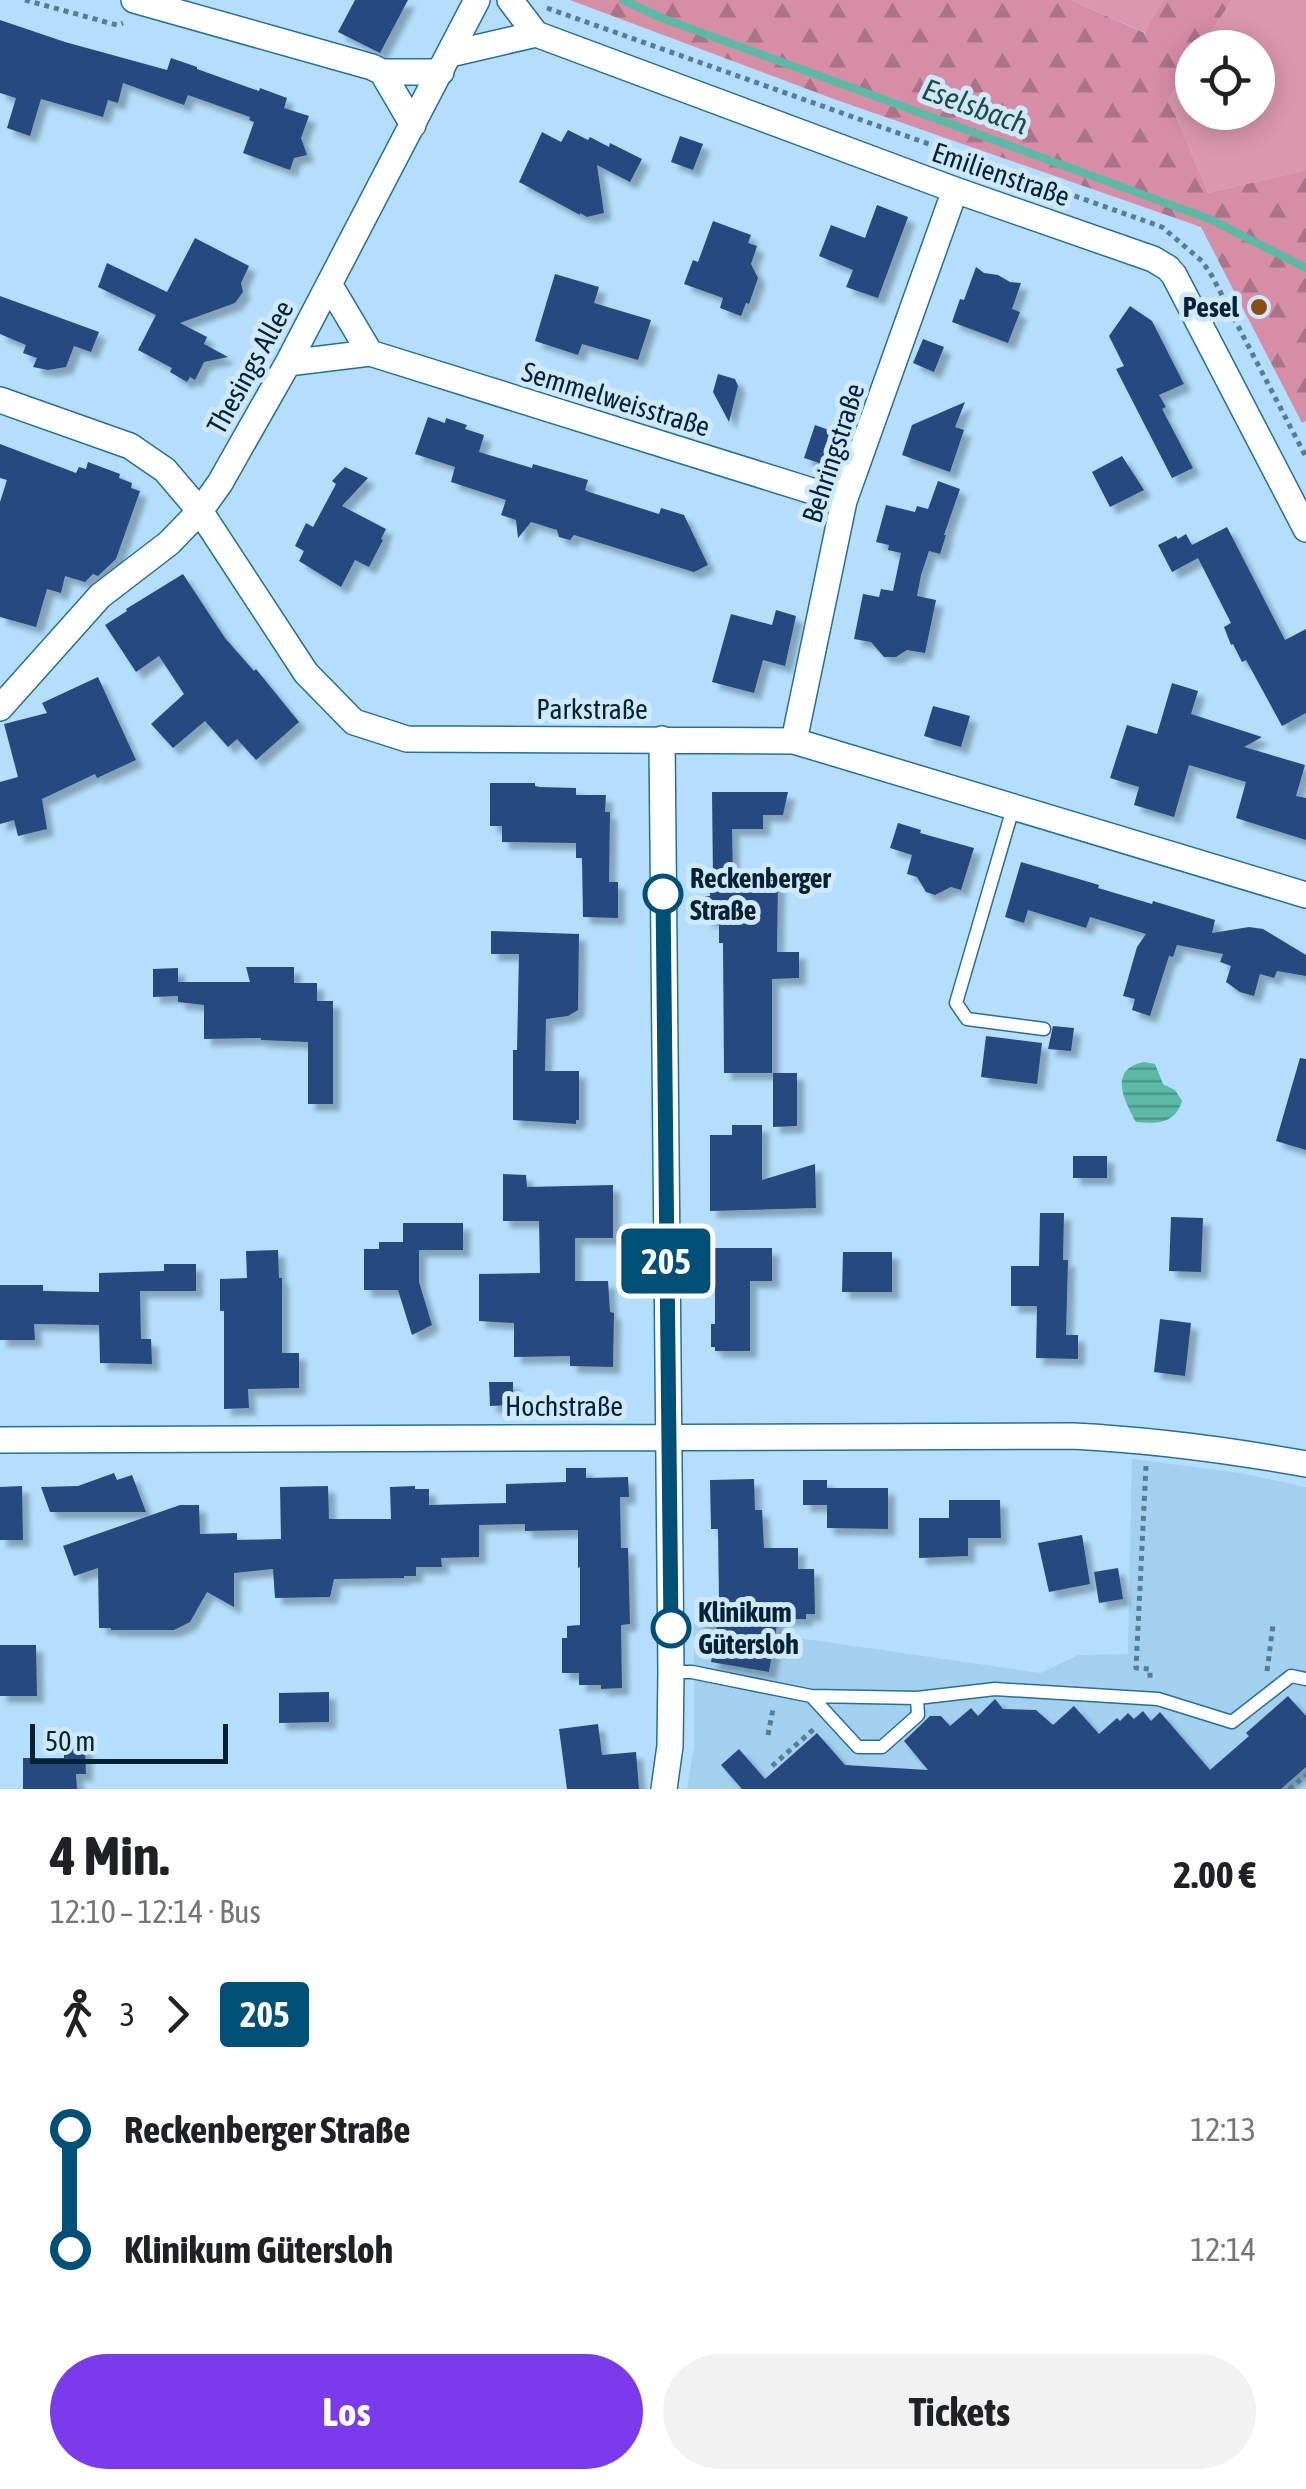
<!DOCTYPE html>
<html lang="de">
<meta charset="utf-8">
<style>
:root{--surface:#fff;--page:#f2f2f2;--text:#202124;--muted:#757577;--accent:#7c3aed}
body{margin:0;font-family:"Asap Condensed",sans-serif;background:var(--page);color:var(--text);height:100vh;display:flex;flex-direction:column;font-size:38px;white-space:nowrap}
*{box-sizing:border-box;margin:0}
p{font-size:32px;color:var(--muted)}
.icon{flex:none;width:55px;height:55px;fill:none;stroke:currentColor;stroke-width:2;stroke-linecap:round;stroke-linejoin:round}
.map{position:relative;height:1789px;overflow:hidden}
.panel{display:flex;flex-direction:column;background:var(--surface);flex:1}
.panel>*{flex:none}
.badge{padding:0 20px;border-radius:8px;font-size:35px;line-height:65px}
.buttons{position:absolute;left:1175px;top:30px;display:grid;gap:20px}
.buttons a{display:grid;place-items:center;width:100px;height:100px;border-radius:50%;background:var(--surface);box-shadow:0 5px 25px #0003;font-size:50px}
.scale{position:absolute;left:30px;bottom:25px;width:198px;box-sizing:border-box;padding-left:10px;border:5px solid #022132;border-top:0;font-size:28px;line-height:35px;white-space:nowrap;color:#022132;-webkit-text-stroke:8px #cee9fd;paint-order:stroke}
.map>.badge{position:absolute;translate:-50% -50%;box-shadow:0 0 0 5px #fff}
.legs{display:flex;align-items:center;gap:15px;height:110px;padding:0 50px;font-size:32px}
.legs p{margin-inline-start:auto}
.overview{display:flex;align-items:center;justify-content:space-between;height:170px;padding:0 50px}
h1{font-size:55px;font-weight:700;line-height:75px}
.primary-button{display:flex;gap:20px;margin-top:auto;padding:20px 50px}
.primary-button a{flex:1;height:115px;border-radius:60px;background:var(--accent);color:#fff;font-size:40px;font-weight:700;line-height:115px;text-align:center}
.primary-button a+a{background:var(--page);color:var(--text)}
ul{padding:0 50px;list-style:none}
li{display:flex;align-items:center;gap:35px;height:120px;font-size:38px}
li i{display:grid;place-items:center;width:15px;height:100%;margin:0 12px;background:currentColor}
li i::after{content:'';width:25px;height:25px;margin:-12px;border:8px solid;border-radius:50%;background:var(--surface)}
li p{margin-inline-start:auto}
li:first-child i{background:linear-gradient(#0000 50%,currentColor 0)}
li:last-child i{background:linear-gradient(currentColor 50%,#0000 0)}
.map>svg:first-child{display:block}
.built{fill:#a2d0ee}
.grass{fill:#da97ad}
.forest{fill:url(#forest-firs)}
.water{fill:url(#water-rules)}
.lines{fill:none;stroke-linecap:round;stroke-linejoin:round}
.stream{stroke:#5cb9a5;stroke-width:8}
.building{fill:#264a7f;filter:url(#shadow)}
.service-casing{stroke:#24709a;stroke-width:15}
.minor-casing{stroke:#24709a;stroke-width:28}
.path{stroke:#587d93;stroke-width:5;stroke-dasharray:5 5;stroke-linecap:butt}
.service{stroke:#fff;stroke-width:12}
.minor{stroke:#fff;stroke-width:25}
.line-1-casing{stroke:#fff;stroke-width:22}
.line-1{stroke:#004f76;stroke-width:15}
.poi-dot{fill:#8a4c10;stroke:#cee9fd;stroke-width:4}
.stop-1-dot{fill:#fff;stroke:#004f76;stroke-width:5}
.labels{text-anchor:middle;stroke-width:10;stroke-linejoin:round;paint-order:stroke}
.street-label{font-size:28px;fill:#022132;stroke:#cee9fd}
.poi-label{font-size:28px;font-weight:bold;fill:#022132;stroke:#cee9fd;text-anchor:end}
.stop-label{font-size:28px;font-weight:bold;fill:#022132;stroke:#cee9fd;text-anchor:start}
.water-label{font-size:30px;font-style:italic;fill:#224c43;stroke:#cee9fd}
</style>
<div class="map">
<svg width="1306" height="1789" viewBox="0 0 1306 1789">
<defs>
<pattern id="forest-firs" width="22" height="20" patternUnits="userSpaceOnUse" patternTransform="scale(2.5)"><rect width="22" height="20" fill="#d68da6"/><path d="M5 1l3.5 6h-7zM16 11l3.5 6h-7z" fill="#ab7388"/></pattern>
<pattern id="water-rules" width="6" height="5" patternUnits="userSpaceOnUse" patternTransform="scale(2.5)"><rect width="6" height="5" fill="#5cb9a5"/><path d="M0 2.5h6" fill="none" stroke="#4a9687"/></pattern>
<filter id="shadow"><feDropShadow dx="7" dy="7" stdDeviation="2.5" flood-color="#0004"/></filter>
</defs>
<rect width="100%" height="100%" fill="#b4defb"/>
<path class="built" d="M 1132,1459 L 1240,1473 L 1306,1487 L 1306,1789 L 687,1789 L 694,1747 L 694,1623 L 1041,1673 L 1078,1655 L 1128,1654 Z"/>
<path class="grass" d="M 1071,0 L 1163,0 L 1146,33 Z
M 1232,0 L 1306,0 L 1306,170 L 1208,193 L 1169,99 L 1192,62 L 1192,112 L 1258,112 L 1258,48 L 1201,47 Z"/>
<path class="forest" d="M 570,0 L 1071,0 L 1145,33 L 1163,0 L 1232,0 L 1201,47 L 1192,48 L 1192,62 L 1169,99 L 1208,193 L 1306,170 L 1306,421 L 1302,423 L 1201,227 L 831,98 Z"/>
<path class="water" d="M 1144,1062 L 1155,1064 L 1163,1084 L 1175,1090 L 1182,1101 C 1175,1124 1157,1124 1136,1122 C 1124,1100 1108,1069 1144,1062 Z"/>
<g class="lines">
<path class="stream" d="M 623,0 L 662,18 L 1212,220 L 1306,268"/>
</g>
<path class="building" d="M 355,0 L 408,0 L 380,53 L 338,32 Z
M 0,20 L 65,42 L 167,70 L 171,58 L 197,67 L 197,69 L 259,91 L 260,88 L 287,98 L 284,108 L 309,116 L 301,138 L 307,155 L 294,158 L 290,170 L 243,153 L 254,122 L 249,120 L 250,117 L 188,95 L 184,105 L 123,83 L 118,103 L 108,100 L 103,117 L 41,99 L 30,136 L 7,128 L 16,98 L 0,93 Z
M 568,130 L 588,140 L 590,137 L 609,147 L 610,143 L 642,159 L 630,182 L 597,165 L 604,213 L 587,217 L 580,213 L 580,215 L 519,182 L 542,132 L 561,142 Z
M 680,136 L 703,144 L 693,170 L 671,162 Z
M 877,205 L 908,217 L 878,298 L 846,287 L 853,270 L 819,256 L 831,225 L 865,238 Z
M 713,221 L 751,235 L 748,243 L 757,246 L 751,264 L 758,278 L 749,304 L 746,303 L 741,316 L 720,308 L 723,298 L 684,284 L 693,260 L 698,262 Z
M 195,238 L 249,266 L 241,283 L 243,292 L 235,303 L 180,323 L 207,337 L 204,344 L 228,357 L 204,362 L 195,380 L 190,377 L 187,382 L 170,372 L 172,368 L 138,350 L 156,315 L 98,287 L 107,263 L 167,292 Z
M 976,267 L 984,273 L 998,275 L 1010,282 L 1021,283 L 1012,309 L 1020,312 L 1008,343 L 952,322 L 960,299 L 964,300 Z
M 555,274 L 599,287 L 594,303 L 651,320 L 638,360 L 582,344 L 578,355 L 535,341 Z
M 0,296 L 99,332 L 91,352 L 74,346 L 66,367 L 48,370 L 33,367 L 37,358 L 23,353 L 26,345 L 0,334 Z
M 1130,306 L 1152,321 L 1184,384 L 1159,395 L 1166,407 L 1162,409 L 1193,468 L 1172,478 L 1116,369 L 1124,366 L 1109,336 Z
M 923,339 L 944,347 L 934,372 L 913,363 Z
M 718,374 L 735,379 L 738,386 L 729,422 L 713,392 Z
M 965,402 L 955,427 L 964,430 L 950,472 L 902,455 L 912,425 Z
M 428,417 L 445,423 L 446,418 L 467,425 L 465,429 L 484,435 L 479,452 L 532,468 L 533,464 L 588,480 L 585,490 L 589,492 L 659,514 L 661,508 L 684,515 L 708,565 L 694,572 L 574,535 L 570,540 L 559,537 L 557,530 L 531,522 L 518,538 L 516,520 L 501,515 L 506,500 L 451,482 L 455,467 L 415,454 Z
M 815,425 L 840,434 L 829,466 L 804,458 Z
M 0,444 L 76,473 L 79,467 L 86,469 L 88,462 L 120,474 L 119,478 L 132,483 L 131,488 L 140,491 L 116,559 L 98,576 L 93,574 L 85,582 L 65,576 L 61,593 L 47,589 L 36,627 L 0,617 L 0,502 L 7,480 L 0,478 Z
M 1122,456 L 1144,490 L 1110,507 L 1092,472 Z
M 345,467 L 368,478 L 342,506 L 386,529 L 381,539 L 383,540 L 369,567 L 355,560 L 341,587 L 299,561 L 304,551 L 295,546 L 306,523 L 313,527 L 336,484 L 332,481 Z
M 938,481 L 960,489 L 944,535 L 946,535 L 940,554 L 929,551 L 921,575 L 917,596 L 936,600 L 925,653 L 907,650 L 896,657 L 884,657 L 871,642 L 854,639 L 863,594 L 879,597 L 881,589 L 893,591 L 901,553 L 888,550 L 889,545 L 876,542 L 886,505 L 915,512 L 917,506 L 928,509 Z
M 1227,527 L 1285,640 L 1306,629 L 1306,713 L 1282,726 L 1246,660 L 1242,662 L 1233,644 L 1231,645 L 1224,627 L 1231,623 L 1198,558 L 1172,572 L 1158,545 L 1176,536 L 1178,539 L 1186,534 L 1192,545 Z
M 183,574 L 225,638 L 254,671 L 256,669 L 299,722 L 256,760 L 237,739 L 228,747 L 205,721 L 173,748 L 151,724 L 184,694 L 159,656 L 136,672 L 105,625 L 127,611 L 126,609 Z
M 776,610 L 796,616 L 785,666 L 763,660 L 754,693 L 712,682 L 731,614 L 772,625 Z
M 98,677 L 136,760 L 97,778 L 95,774 L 42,799 L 47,829 L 18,836 L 14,820 L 0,824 L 0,782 L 18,777 L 4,724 L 47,713 L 42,703 Z
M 1172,683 L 1198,691 L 1191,714 L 1262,737 L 1244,747 L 1305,765 L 1296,796 L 1306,798 L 1306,840 L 1236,818 L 1246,782 L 1189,765 L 1174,817 L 1134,805 L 1139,787 L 1110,778 L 1127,725 L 1157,734 Z
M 933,706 L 970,716 L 961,747 L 924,736 Z
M 490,783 L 535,783 L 535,786 L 540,787 L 576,788 L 576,795 L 606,795 L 605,812 L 610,812 L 609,882 L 618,882 L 618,918 L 583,917 L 582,858 L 576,858 L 576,843 L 502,842 L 502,826 L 490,826 Z
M 712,792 L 788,792 L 783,815 L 763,815 L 763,829 L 732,829 L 733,880 L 778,880 L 777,952 L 799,952 L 799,978 L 772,979 L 772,1073 L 724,1073 L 723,943 L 719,943 L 719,920 L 705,920 L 705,896 L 710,896 L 710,879 L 713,879 Z
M 898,823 L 921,830 L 920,833 L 974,848 L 961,890 L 951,887 L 935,895 L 926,892 L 917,877 L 907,874 L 912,855 L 890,848 Z
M 1021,862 L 1099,885 L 1098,888 L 1152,904 L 1153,901 L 1215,920 L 1212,933 L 1249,927 L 1263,929 L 1306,955 L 1306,976 L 1277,971 L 1274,978 L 1260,974 L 1254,996 L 1240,992 L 1226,982 L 1231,966 L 1220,962 L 1223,954 L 1177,945 L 1173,957 L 1169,956 L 1150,1016 L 1132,1010 L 1135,999 L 1123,996 L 1137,947 L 1146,934 L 1090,917 L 1086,928 L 1028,910 L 1024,923 L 1005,917 Z
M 491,931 L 579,934 L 578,1010 L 568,1016 L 546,1019 L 545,1071 L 579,1071 L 579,1120 L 576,1120 L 576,1124 L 513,1120 L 513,1050 L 517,1050 L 519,954 L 491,954 Z
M 246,967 L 294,967 L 294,983 L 317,983 L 317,1001 L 333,1001 L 333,1104 L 308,1104 L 308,1042 L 261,1040 L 261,1038 L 204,1039 L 204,1005 L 178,1002 L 178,996 L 153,997 L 153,969 L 178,968 L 178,982 L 250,982 Z
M 1053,1026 L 1074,1028 L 1071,1051 L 1048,1049 Z
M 986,1036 L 1042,1043 L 1037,1084 L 981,1077 Z
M 1300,1058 L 1306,1059 L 1306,1150 L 1276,1141 Z
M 773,1073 L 797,1073 L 797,1126 L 773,1127 Z
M 732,1125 L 762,1125 L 762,1180 L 815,1164 L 816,1208 L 710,1211 L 710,1135 L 732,1135 Z
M 1073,1156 L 1107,1156 L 1107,1178 L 1073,1178 Z
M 503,1174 L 526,1175 L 527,1187 L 613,1185 L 613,1238 L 575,1238 L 575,1281 L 608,1281 L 610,1312 L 614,1313 L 613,1367 L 570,1366 L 570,1356 L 514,1357 L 514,1323 L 479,1321 L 479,1274 L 540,1273 L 539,1221 L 503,1221 Z
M 1040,1213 L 1064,1213 L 1063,1260 L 1068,1260 L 1066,1335 L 1078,1335 L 1078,1359 L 1036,1358 L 1037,1306 L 1011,1306 L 1011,1266 L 1039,1266 Z
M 1171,1217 L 1203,1218 L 1201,1272 L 1169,1271 Z
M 403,1223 L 463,1223 L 463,1250 L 419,1250 L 419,1282 L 432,1325 L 412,1335 L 398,1290 L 364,1290 L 364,1249 L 379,1249 L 379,1242 L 403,1242 Z
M 711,1248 L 772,1248 L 772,1281 L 750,1281 L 750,1351 L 715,1351 L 715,1347 L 711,1347 L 711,1324 L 715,1324 L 715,1277 L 711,1277 Z
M 278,1250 L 279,1278 L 282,1278 L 282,1353 L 299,1353 L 299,1388 L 248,1389 L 249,1408 L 224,1409 L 224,1311 L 220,1311 L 220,1279 L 247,1278 L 246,1251 Z
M 843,1252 L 892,1252 L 892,1292 L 842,1292 Z
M 164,1264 L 196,1264 L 196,1291 L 140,1291 L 141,1339 L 151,1339 L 152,1364 L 100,1363 L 99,1325 L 34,1324 L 35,1340 L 0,1340 L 0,1285 L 43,1285 L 43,1291 L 99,1292 L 99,1273 L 164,1271 Z
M 1160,1319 L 1191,1323 L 1185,1376 L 1154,1372 Z
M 489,1382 L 513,1382 L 513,1405 L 490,1406 Z
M 566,1468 L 586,1468 L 586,1478 L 628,1477 L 629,1497 L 620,1497 L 621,1548 L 628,1548 L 630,1624 L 621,1625 L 622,1688 L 601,1689 L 601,1685 L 579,1685 L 579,1673 L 562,1673 L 562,1638 L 567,1638 L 567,1626 L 580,1625 L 580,1567 L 578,1568 L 578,1530 L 525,1531 L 525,1524 L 479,1525 L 479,1557 L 441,1558 L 442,1567 L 416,1567 L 416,1576 L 404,1576 L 404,1578 L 334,1579 L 330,1597 L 275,1598 L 273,1569 L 234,1573 L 234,1607 L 207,1592 L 190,1622 L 174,1630 L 111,1630 L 111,1628 L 99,1628 L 98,1568 L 74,1576 L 63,1546 L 180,1505 L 199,1505 L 200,1534 L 237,1533 L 237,1540 L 281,1539 L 280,1487 L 328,1486 L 329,1519 L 391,1519 L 390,1487 L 415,1486 L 415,1489 L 429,1489 L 429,1505 L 506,1503 L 506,1484 L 566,1482 Z
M 114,1473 L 117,1480 L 132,1475 L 146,1512 L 50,1512 L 41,1487 L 78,1486 Z
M 754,1479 L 755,1510 L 762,1510 L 764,1548 L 798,1548 L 798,1569 L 814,1569 L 815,1614 L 806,1614 L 806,1619 L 778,1619 L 769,1672 L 711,1662 L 717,1625 L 697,1622 L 697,1603 L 719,1602 L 718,1529 L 711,1529 L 710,1480 Z
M 803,1480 L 827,1480 L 827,1488 L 888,1488 L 888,1529 L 827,1528 L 827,1505 L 803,1505 Z
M 22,1486 L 23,1540 L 0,1540 L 0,1487 Z
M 949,1500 L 1000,1500 L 1001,1538 L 968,1538 L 968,1556 L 919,1558 L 919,1518 L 949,1518 Z
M 1082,1535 L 1090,1584 L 1049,1592 L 1038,1543 Z
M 1118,1568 L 1123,1599 L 1099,1603 L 1094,1572 Z
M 0,1645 L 36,1645 L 37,1696 L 0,1696 Z
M 329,1692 L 329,1722 L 279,1723 L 279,1693 Z
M 1288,1696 L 1306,1716 L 1306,1767 L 1281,1789 L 742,1789 L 721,1765 L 739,1749 L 765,1779 L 817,1733 L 845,1765 L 928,1770 L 904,1741 L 930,1716 L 941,1716 L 950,1726 L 971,1708 L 978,1716 L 995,1699 L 1003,1709 L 1036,1710 L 1053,1725 L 1074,1706 L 1099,1734 L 1117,1718 L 1120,1721 L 1128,1713 L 1134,1719 L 1143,1711 L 1151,1721 L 1160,1712 L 1210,1770 L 1249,1736 L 1246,1733 Z
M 598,1724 L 602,1755 L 636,1752 L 639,1789 L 567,1789 L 559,1729 Z
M 64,1746 L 85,1746 L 86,1774 L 76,1774 L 77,1789 L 23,1789 L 23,1758 L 64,1758 Z"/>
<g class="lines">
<defs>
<path id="service" d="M 1013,808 L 956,1003 L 967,1019 L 1044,1029
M 671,1672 L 692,1672 L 811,1696 L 917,1698 L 995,1689 L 1158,1699 L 1232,1722 L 1291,1676 L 1306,1679
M 811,1696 L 858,1747 L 882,1747 L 918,1715 L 917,1698"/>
<path id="minor" d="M 134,0 L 372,67 L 382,72 L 441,72
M 510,0 L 536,34 L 955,190 L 1153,259 L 1168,268 L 1174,275 L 1306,529
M 450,54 L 536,34
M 382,72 L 413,125
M 329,284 L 370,353
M 288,363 L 370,353 L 844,501
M 0,400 L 130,446 L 165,470 L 200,511 L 306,673 L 354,722 L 407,739 L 794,741 L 1306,895
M 0,708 L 100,596 L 169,543 L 200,511 L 220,483 L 288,363 L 477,0
M 662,739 L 671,1672 L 670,1746 L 664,1789
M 794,741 L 844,501 L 955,190
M 0,1440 L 1073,1436 C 1152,1440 1228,1450 1306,1464"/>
</defs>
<use href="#service" class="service-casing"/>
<use href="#minor" class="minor-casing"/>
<path class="path" d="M 25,0 L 117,25 L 123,23
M 547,8 L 1162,227 L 1202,261 L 1212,276 L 1306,457
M 1146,1466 L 1136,1668 L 1150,1669 L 1150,1681
M 1267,1671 L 1273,1625
M 768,1735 L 773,1709
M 772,1766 L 815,1728
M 1289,1789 L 1306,1775"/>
<use href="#service" class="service"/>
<use href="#minor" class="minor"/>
</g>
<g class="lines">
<defs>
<path id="line-1" d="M 663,894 L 671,1628"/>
</defs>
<use href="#line-1" class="line-1-casing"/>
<use href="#line-1" class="line-1"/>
</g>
<circle class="poi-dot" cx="1259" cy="307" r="10"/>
<g class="stop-1-dot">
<circle cx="663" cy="894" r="18"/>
<circle cx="671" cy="1628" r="18"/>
</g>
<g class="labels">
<g class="street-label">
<text transform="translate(1001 174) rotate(19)" y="10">Emilienstraße</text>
<text transform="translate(250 367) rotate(-61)" y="10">Thesings Allee</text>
<text transform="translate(616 399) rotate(17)" y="10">Semmelweisstraße</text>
<text transform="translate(833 453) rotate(-72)" y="10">Behringstraße</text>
<text x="592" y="719">Parkstraße</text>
<text x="564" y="1416">Hochstraße</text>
</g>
<g class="poi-label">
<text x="1239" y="317">Pesel</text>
</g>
<g class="stop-label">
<text x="690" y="888">Reckenberger<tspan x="690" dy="32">Straße</tspan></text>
<text x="698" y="1622">Klinikum<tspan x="698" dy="32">Gütersloh</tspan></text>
</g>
<g class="water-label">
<text transform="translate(975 107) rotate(20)" y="10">Eselsbach</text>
</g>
</g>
</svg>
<div class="buttons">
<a><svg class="icon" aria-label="locate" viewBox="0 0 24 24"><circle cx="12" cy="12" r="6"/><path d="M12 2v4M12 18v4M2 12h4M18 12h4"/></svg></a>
</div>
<div class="scale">50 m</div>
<b class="badge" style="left:666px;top:1261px;background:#004f76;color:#fff">205</b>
</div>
<section class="panel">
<div class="overview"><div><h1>4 Min.</h1><p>12:10 – 12:14 · Bus</p></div><b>2.00 €</b></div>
<div class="legs"><svg class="icon" aria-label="walk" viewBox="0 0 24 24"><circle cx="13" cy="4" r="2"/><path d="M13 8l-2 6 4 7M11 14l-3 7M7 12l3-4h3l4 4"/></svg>3<svg class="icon" aria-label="forward" viewBox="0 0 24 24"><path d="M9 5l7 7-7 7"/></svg><b class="badge" style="background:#004f76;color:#fff">205</b></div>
<ul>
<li><i style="color:#004f76"></i><b>Reckenberger Straße</b><p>12:13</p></li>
<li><i style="color:#004f76"></i><b>Klinikum Gütersloh</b><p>12:14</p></li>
</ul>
<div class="primary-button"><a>Los</a><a>Tickets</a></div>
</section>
